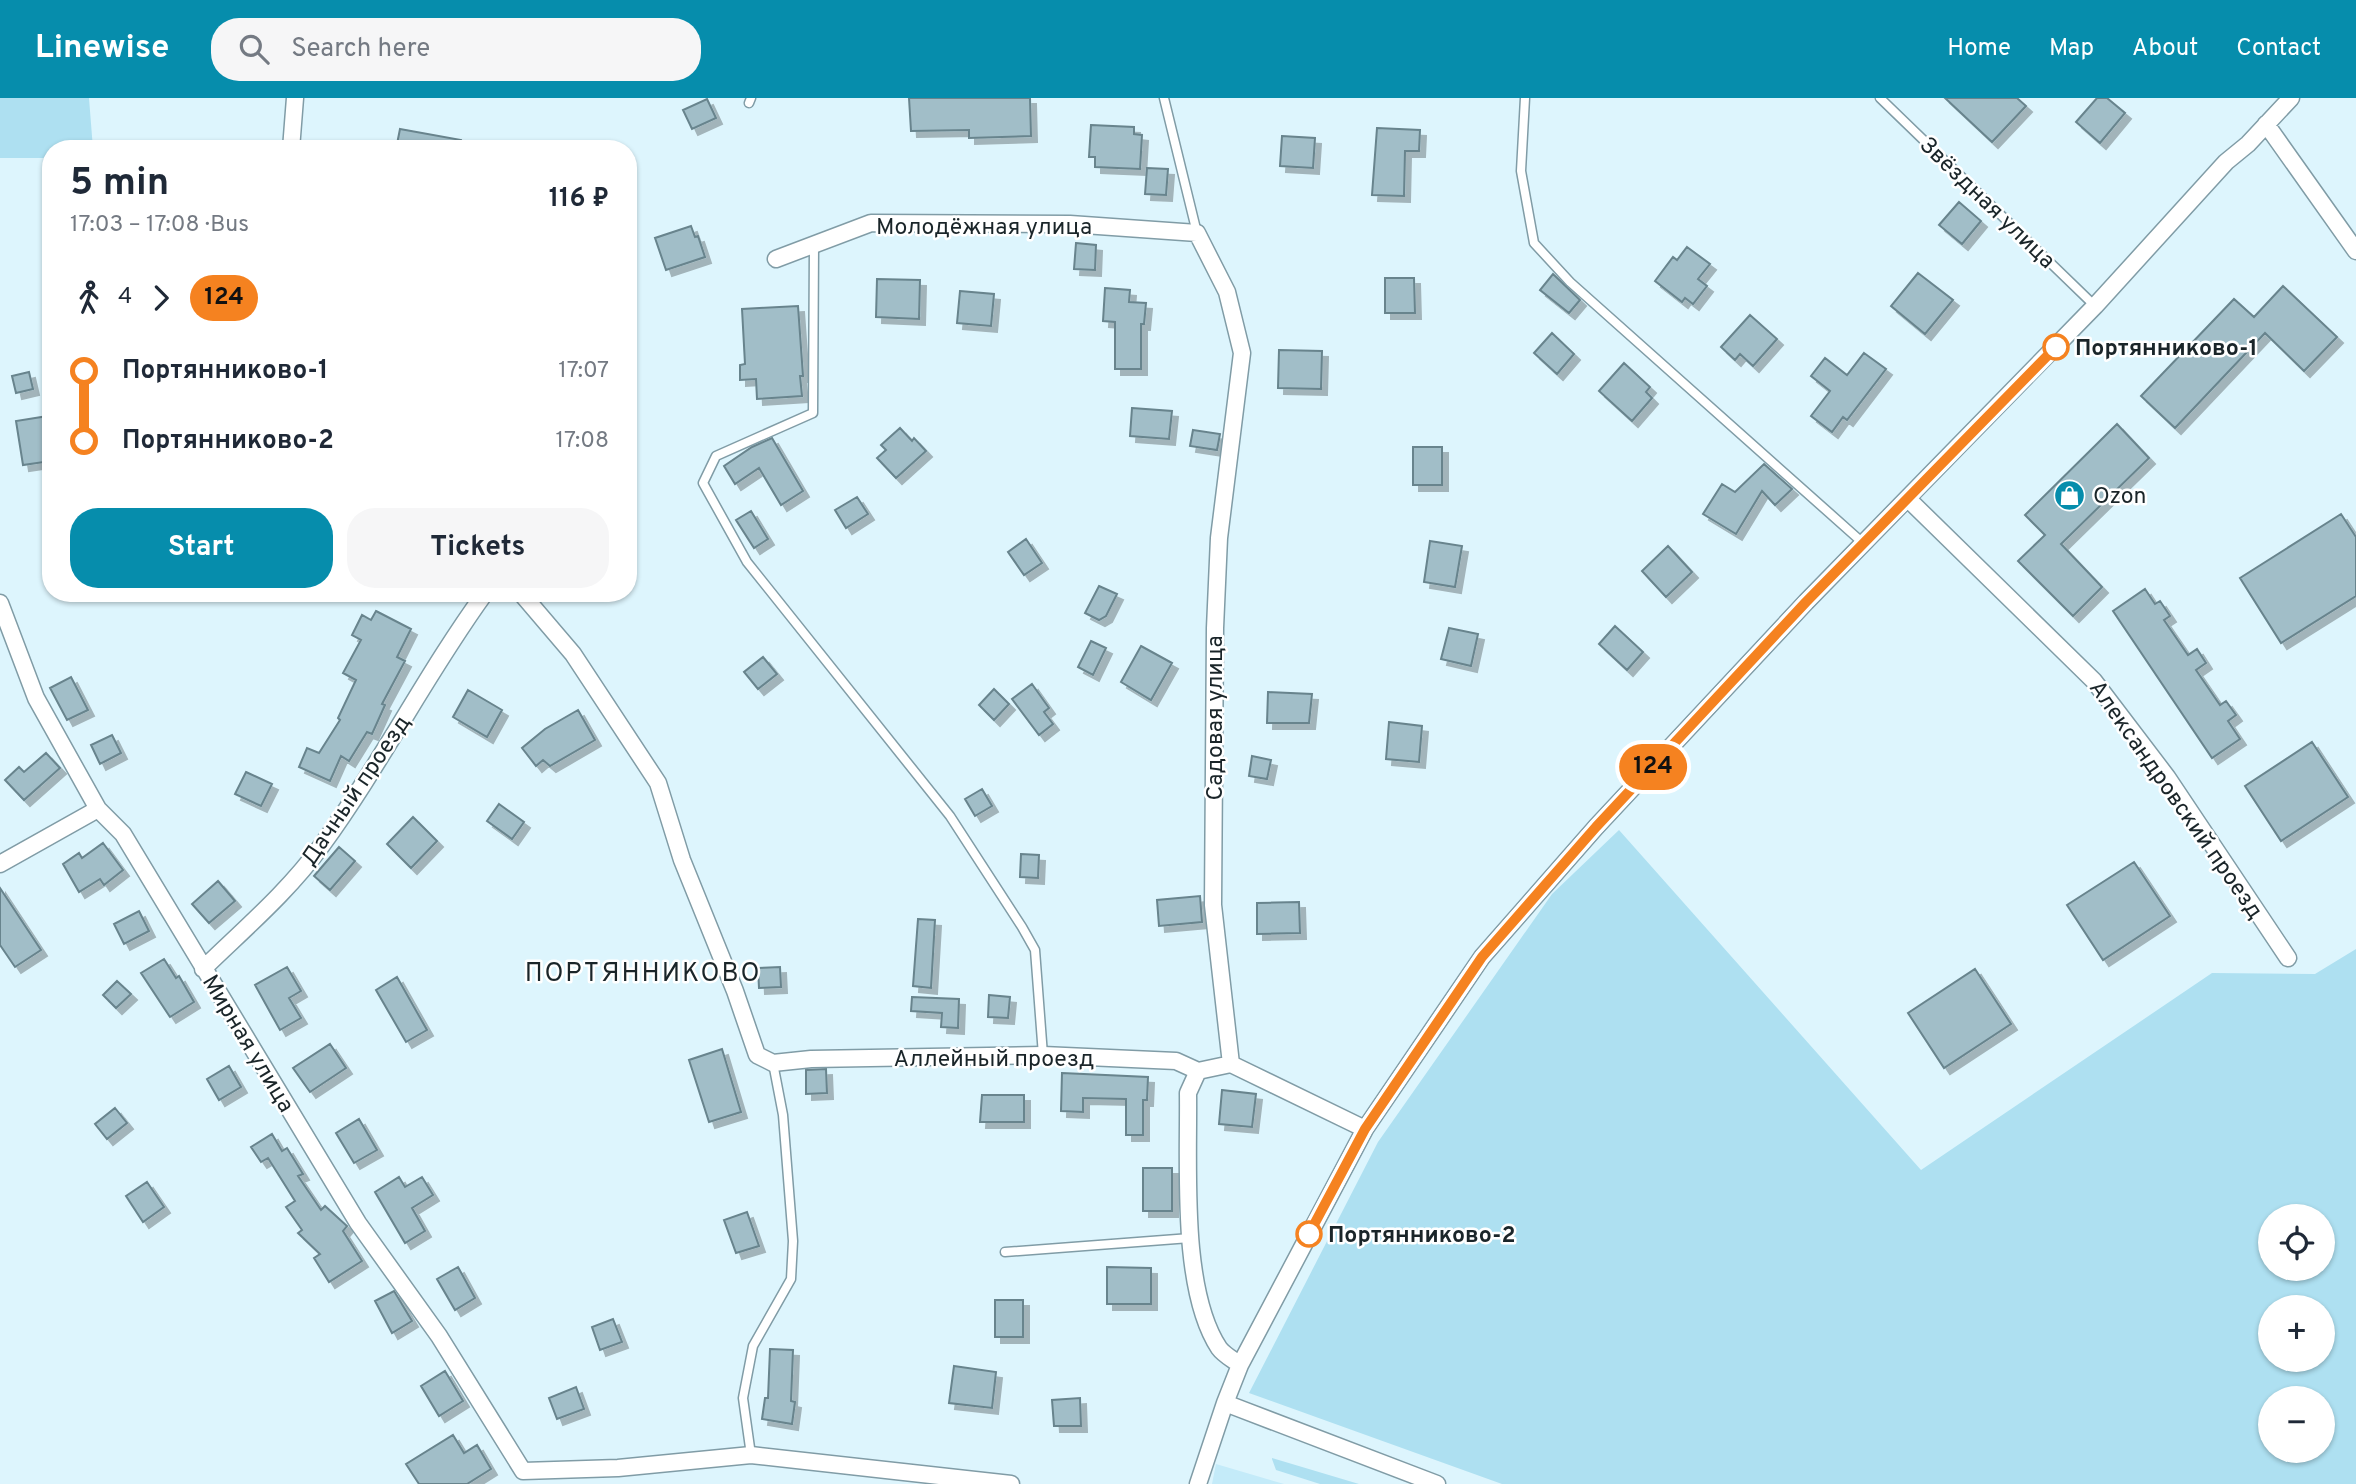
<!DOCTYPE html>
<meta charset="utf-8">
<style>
:root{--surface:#fff;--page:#f6f6f7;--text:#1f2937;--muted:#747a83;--accent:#068dac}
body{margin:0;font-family:Overpass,sans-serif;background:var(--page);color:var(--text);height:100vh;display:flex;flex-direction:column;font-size:26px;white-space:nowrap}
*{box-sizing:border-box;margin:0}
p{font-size:23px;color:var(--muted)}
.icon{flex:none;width:38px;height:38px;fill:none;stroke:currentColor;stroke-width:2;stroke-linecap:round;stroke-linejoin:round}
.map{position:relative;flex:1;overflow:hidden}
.panel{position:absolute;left:42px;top:42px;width:595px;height:462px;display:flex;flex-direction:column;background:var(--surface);border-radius:28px;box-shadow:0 2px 5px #0004}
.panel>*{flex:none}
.badge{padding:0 14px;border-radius:23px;font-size:24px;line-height:46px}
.fabs{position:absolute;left:2258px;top:1106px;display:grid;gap:14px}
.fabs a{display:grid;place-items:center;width:77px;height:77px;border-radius:50%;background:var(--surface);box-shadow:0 2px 5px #0004;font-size:35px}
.map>.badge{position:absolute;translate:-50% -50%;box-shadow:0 0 0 4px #fff}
.legs{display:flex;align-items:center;gap:10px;height:77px;padding:0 28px;font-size:23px}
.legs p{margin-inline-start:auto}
.summary{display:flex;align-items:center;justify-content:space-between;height:119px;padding:0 28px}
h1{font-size:38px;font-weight:700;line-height:52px}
.button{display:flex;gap:14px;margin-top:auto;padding:14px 28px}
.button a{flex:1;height:80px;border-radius:28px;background:var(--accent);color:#fff;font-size:28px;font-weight:700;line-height:80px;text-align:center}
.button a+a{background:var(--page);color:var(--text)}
ul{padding:0 28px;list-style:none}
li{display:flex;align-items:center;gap:24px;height:70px;font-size:26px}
li i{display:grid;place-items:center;width:10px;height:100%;margin:0 9px;background:currentColor}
li i::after{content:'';width:18px;height:18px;margin:-9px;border:5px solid;border-radius:50%;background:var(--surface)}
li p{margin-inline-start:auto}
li:first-child i{background:linear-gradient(#0000 50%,currentColor 0)}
li:last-child i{background:linear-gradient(currentColor 50%,#0000 0)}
header{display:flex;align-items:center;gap:42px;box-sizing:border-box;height:98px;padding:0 35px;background:var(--accent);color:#fff}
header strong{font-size:33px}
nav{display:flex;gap:38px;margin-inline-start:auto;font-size:24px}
.search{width:490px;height:63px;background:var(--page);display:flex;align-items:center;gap:18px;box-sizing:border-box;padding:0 24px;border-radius:28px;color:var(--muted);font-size:26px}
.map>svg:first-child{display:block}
.built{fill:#c4ebf9}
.green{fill:#aee0f1;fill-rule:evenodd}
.building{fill:#a1bec8;stroke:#68848d;stroke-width:2;filter:url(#shadow)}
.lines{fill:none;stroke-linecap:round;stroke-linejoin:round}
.lane-casing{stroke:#809ca6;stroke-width:11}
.street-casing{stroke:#809ca6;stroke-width:19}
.lane{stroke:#fff;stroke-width:8}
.street{stroke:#fff;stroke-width:16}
.line-1-casing{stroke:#fff;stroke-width:16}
.line-1{stroke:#f58220;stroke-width:10}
.stop-1-dot{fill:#fff;stroke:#f58220;stroke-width:3.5}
.labels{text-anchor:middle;stroke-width:5;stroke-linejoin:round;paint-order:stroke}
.street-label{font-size:23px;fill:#1a2529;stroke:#fff}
.stop-label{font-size:23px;font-weight:bold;fill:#1a2529;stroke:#fff;text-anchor:start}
.poi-label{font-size:23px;fill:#1a2529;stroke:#fff;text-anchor:start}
.quarter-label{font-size:26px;letter-spacing:2px;fill:#1a2529;stroke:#fff}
</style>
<header>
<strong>Linewise</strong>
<div class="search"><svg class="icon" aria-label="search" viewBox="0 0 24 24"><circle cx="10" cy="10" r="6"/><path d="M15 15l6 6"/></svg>Search here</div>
<nav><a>Home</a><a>Map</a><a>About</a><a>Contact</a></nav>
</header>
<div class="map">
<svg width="2356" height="1386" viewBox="0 0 2356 1386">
<defs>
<filter id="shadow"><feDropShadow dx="6" dy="6" stdDeviation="0" flood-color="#0004"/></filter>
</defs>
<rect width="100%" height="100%" fill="#ddf5fd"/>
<path class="built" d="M 1216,1366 L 1284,1386 L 1212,1386 Z"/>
<path class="green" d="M 0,0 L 89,0 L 93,51 L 51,51 L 51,60 L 0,60 Z
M 1619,732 L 1921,1072 L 2212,875 L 2315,876 L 2356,851 L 2356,1386 L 1502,1386 L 1249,1295 L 1378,1044 L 1552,796 ZM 2322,1118 L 2322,1171 L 2270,1171 L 2270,1118 ZM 2270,1209 L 2322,1209 L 2322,1262 L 2270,1262 ZM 2270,1300 L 2322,1300 L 2322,1353 L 2270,1353 Z
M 1272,1361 L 1272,1360 L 1359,1386 L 1320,1386 L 1276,1372 Z"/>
<path class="building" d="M 909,0 L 1030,0 L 1031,38 L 969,40 L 969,32 L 911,33 Z
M 1945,0 L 2017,0 L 2026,8 L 1992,44 Z
M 2097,0 L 2107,0 L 2125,15 L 2100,45 L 2076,24 Z
M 707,1 L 716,20 L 692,31 L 683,12 Z
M 1091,27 L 1134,29 L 1134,36 L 1142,37 L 1140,71 L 1095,69 L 1095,59 L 1089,59 Z
M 1377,30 L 1420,32 L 1419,53 L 1405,53 L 1404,98 L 1372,97 Z
M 400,31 L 461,42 L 460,51 L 396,51 Z
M 1282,38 L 1315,40 L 1313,70 L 1280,68 Z
M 1147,70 L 1168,71 L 1166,97 L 1145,96 Z
M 1959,104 L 1981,123 L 1962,146 L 1939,127 Z
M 691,128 L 695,139 L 698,138 L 705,159 L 666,172 L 655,140 Z
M 1076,145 L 1096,147 L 1095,172 L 1074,171 Z
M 1687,149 L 1710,166 L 1698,181 L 1707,188 L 1693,206 L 1685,200 L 1682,204 L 1655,183 L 1673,159 L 1677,162 Z
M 1918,175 L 1953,202 L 1925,236 L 1891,208 Z
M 1553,176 L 1580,202 L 1569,215 L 1540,192 Z
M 1385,180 L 1414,180 L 1415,215 L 1385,215 Z
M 877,181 L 920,182 L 919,221 L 876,219 Z
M 2283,188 L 2337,239 L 2304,273 L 2265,235 L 2175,330 L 2141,298 L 2234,201 L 2254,219 Z
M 1105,190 L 1130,192 L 1129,204 L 1146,205 L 1144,226 L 1141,226 L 1141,271 L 1115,271 L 1115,224 L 1103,223 Z
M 960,193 L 994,196 L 991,228 L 957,225 Z
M 798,208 L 803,278 L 800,278 L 802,298 L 757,301 L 756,281 L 740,282 L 740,267 L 745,266 L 742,211 Z
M 1750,217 L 1777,241 L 1753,268 L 1740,256 L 1735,262 L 1721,249 Z
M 1552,235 L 1574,256 L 1557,276 L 1534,255 Z
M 1279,252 L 1322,253 L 1321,291 L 1278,290 Z
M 1864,255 L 1886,271 L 1847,322 L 1843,319 L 1832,334 L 1811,318 L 1830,293 L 1811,278 L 1825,260 L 1847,277 Z
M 1624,265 L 1650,289 L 1646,294 L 1652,300 L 1632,323 L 1599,293 Z
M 29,274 L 33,291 L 16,295 L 12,278 Z
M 1132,310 L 1172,313 L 1169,341 L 1130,338 Z
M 48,318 L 51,363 L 23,367 L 16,323 Z
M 2117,326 L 2149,360 L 2061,446 L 2102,489 L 2073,518 L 2018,463 L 2045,437 L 2025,417 Z
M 900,330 L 912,343 L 914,340 L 926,353 L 896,380 L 877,360 L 886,352 L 881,347 Z
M 1193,332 L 1220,336 L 1217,352 L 1190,348 Z
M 772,340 L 803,393 L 781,407 L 759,370 L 735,386 L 724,368 L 752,349 Z
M 1413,349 L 1442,349 L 1442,387 L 1413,387 Z
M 1764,366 L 1792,391 L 1775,407 L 1762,393 L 1736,436 L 1703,416 L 1722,386 L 1735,394 Z
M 857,399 L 868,416 L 846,430 L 835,412 Z
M 751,413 L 768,441 L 754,450 L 736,422 Z
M 2341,416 L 2356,439 L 2356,498 L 2281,545 L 2240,480 Z
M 1026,441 L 1042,465 L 1024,477 L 1008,454 Z
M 1430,443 L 1462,448 L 1455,489 L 1424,484 Z
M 1668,448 L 1692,474 L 1666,499 L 1642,473 Z
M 1099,488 L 1117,496 L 1106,518 L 1099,522 L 1085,515 Z
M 2145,491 L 2155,506 L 2160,503 L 2170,518 L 2164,522 L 2188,557 L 2197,551 L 2206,565 L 2196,572 L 2220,607 L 2226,603 L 2236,617 L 2228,623 L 2240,641 L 2212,660 L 2113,513 Z
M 376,513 L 411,531 L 397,559 L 405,563 L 382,606 L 385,607 L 372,636 L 367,634 L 349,663 L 341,658 L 330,683 L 299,669 L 307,650 L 319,655 L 340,622 L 338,620 L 356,582 L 343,575 L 361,542 L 352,537 L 362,517 L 371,522 Z
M 1615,528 L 1643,554 L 1627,572 L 1599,546 Z
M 1449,530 L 1478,536 L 1471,568 L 1441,561 Z
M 1091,543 L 1106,550 L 1093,577 L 1078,569 Z
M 1141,548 L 1172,565 L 1151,602 L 1121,584 Z
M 763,559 L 777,576 L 758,591 L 744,574 Z
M 71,579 L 88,612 L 67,622 L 50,590 Z
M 1032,586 L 1049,610 L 1044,614 L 1053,626 L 1039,637 L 1012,601 Z
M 994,591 L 1009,606 L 994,622 L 979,607 Z
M 468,592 L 502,612 L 487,639 L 453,619 Z
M 1268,594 L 1312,596 L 1309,625 L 1267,625 Z
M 578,612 L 595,642 L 550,668 L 543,662 L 536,668 L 522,650 L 545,631 Z
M 1389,624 L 1422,628 L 1419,664 L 1386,661 Z
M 112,637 L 121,655 L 100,666 L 91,647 Z
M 2312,644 L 2348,699 L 2281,743 L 2245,688 Z
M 46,655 L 60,670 L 24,702 L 5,682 L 19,669 L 24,674 Z
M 1252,658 L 1271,662 L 1267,681 L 1249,678 Z
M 246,674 L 272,686 L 261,708 L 235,696 Z
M 982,691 L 992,708 L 975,718 L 965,701 Z
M 499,706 L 524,724 L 512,741 L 487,723 Z
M 413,719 L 437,743 L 411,770 L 387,746 Z
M 103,745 L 123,772 L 104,787 L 100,781 L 79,794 L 63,766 L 79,755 L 82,760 Z
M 339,749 L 355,763 L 330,792 L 314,778 Z
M 1021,756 L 1039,757 L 1038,780 L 1020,779 Z
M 2134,764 L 2170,818 L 2103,862 L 2067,807 Z
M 218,783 L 235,803 L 209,825 L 192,806 Z
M 0,790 L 41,852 L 15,869 L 0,847 Z
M 1200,798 L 1202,824 L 1159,828 L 1157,802 Z
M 1299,804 L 1300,835 L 1257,836 L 1257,805 Z
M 139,813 L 149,833 L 124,846 L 114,826 Z
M 918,821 L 935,822 L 931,890 L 913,888 Z
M 164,861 L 176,880 L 179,878 L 194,904 L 170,919 L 141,875 Z
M 287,869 L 301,893 L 289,900 L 301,920 L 280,932 L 255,887 Z
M 780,869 L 781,889 L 759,890 L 758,870 Z
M 1975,871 L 2011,926 L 1944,970 L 1908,915 Z
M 397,879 L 427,932 L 406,944 L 376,892 Z
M 117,883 L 131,896 L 116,910 L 103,897 Z
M 989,897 L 1010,899 L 1008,920 L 988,919 Z
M 912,899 L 959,901 L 958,930 L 941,929 L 942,915 L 911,913 Z
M 330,946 L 346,970 L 310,994 L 293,970 Z
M 722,951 L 741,1014 L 709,1024 L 689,962 Z
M 229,968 L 241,989 L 219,1002 L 207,981 Z
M 826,971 L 827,995 L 806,996 L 806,972 Z
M 1062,975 L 1148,979 L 1147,1002 L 1143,1002 L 1143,1037 L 1126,1037 L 1126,1001 L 1083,1000 L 1083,1014 L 1061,1013 Z
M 1222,992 L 1256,996 L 1252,1029 L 1219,1026 Z
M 982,997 L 1024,997 L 1024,1024 L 980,1024 Z
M 115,1010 L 127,1025 L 107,1041 L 95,1026 Z
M 359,1021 L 377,1052 L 354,1065 L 336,1035 Z
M 272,1036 L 282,1053 L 287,1050 L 303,1076 L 298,1078 L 321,1112 L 325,1108 L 347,1128 L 343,1133 L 362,1163 L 329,1184 L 314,1160 L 320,1156 L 298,1135 L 302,1132 L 286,1109 L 295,1103 L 268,1060 L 261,1064 L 251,1049 Z
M 1143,1070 L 1172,1070 L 1172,1113 L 1143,1113 Z
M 399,1079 L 405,1089 L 422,1079 L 433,1097 L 412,1110 L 425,1133 L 405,1145 L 375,1094 Z
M 147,1084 L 164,1109 L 143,1124 L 126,1098 Z
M 747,1114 L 759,1148 L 736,1155 L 724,1122 Z
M 458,1169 L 475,1200 L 455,1212 L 437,1181 Z
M 1107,1169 L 1151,1170 L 1151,1206 L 1107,1206 Z
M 394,1193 L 412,1223 L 392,1235 L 375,1203 Z
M 995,1202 L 1023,1202 L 1023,1239 L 995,1239 Z
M 613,1221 L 622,1244 L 600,1252 L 592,1229 Z
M 770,1251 L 793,1252 L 791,1303 L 795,1304 L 792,1326 L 762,1321 L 765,1300 L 768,1300 Z
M 954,1268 L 996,1274 L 992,1310 L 949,1305 Z
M 445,1273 L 463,1303 L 439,1318 L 421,1288 Z
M 576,1289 L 584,1311 L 557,1321 L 549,1300 Z
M 1080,1300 L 1081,1328 L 1054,1328 L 1052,1302 Z
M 453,1337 L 464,1355 L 477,1347 L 491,1371 L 467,1386 L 419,1386 L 406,1366 Z"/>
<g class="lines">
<defs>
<path id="lane" d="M 1164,0 L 1197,135
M 1525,0 L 1521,73 L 1534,145 L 1570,184 L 1863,445
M 1880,0 L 2095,208
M 749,5 L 751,0
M 814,147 L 813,315 L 716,358 L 703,385 L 747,464 L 950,718 L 1022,829 L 1035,852 L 1043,957
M 1005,1154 L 1190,1140
M 751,1357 L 743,1300 L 753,1248 L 791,1181 L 793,1143 L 783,1017 L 773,965"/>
<path id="street" d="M 2266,26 L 2356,153
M 291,51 L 295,0
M 776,161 L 871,125 L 1070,126 L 1197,135 L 1227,194 L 1242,255 L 1219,440 L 1215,530 L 1213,807 L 1231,966 L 1365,1031
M 1908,401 L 2094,583 L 2167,679 L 2288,860
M 521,495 L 573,556 L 658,685 L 682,762 L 735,893 L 757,957 L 773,965 L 811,961 L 1043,957 L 1176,963 L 1198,973 L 1231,966
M 0,505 L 36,600 L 98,711 L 123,736 L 358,1125 L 439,1238 L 523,1373 L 618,1370 L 751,1357 L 1011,1386
M 0,766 L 98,711
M 203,871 C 244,831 288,794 322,747 C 381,666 426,576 485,495
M 1198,973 L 1188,995 C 1189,1066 1180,1191 1219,1250 C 1224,1257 1234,1262 1240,1267
M 1225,1305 L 1437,1386
M 1198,1386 L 1225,1305 L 1240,1267 L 1365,1031 L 1482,859 L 1596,729 L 1806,504 L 2095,208 L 2226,64 L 2248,46 L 2291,0"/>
</defs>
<use href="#lane" class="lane-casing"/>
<use href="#street" class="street-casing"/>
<use href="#lane" class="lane"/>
<use href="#street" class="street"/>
</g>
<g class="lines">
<defs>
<path id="line-1" d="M 1309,1136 L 1365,1031 L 1482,859 L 1596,729 L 1806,504 L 2056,249"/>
</defs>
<use href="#line-1" class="line-1-casing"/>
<use href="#line-1" class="line-1"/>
</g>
<defs>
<symbol id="shop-disc" viewBox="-11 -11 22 22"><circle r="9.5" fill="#068dac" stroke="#fff"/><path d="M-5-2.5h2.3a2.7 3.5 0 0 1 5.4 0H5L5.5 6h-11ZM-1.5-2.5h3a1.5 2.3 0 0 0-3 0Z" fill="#fff"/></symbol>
</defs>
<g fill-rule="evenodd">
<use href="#shop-disc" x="2052" y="380" width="35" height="35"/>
</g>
<g class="stop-1-dot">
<circle cx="2056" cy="249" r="12"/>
<circle cx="1309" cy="1136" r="12"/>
</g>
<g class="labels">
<g class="street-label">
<text transform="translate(1988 104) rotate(44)" y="8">Звёздная улица</text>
<text x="984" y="136">Молодёжная улица</text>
<text transform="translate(1214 620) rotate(-90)" y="8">Садовая улица</text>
<text transform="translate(355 692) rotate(-56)" y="8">Дачный проезд</text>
<text transform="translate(2177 701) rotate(55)" y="8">Александровский проезд</text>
<text transform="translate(249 945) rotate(59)" y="8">Мирная улица</text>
<text x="994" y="968">Аллейный проезд</text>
</g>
<g class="stop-label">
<text x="2075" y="257">Портянниково-1</text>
<text x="1328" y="1144">Портянниково-2</text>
</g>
<g class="poi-label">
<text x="2093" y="405">Ozon</text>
</g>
<g class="quarter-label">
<text x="643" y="883">ПОРТЯННИКОВО</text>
</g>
</g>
</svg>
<div class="fabs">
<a><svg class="icon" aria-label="locate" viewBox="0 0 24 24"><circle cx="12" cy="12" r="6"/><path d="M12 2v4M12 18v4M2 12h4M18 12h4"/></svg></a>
<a>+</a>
<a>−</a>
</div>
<b class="badge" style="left:1653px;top:669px;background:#f58220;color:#111">124</b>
<section class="panel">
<div class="summary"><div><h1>5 min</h1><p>17:03 – 17:08 · Bus</p></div><b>116 ₽</b></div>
<div class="legs"><svg class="icon" aria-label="walk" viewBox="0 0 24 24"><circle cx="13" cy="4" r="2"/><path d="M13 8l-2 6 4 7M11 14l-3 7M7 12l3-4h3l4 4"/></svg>4<svg class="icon" aria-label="forward" viewBox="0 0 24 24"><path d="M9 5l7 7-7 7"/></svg><b class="badge" style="background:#f58220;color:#111">124</b></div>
<ul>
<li><i style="color:#f58220"></i><b>Портянниково-1</b><p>17:07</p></li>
<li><i style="color:#f58220"></i><b>Портянниково-2</b><p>17:08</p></li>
</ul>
<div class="button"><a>Start</a><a>Tickets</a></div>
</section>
</div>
